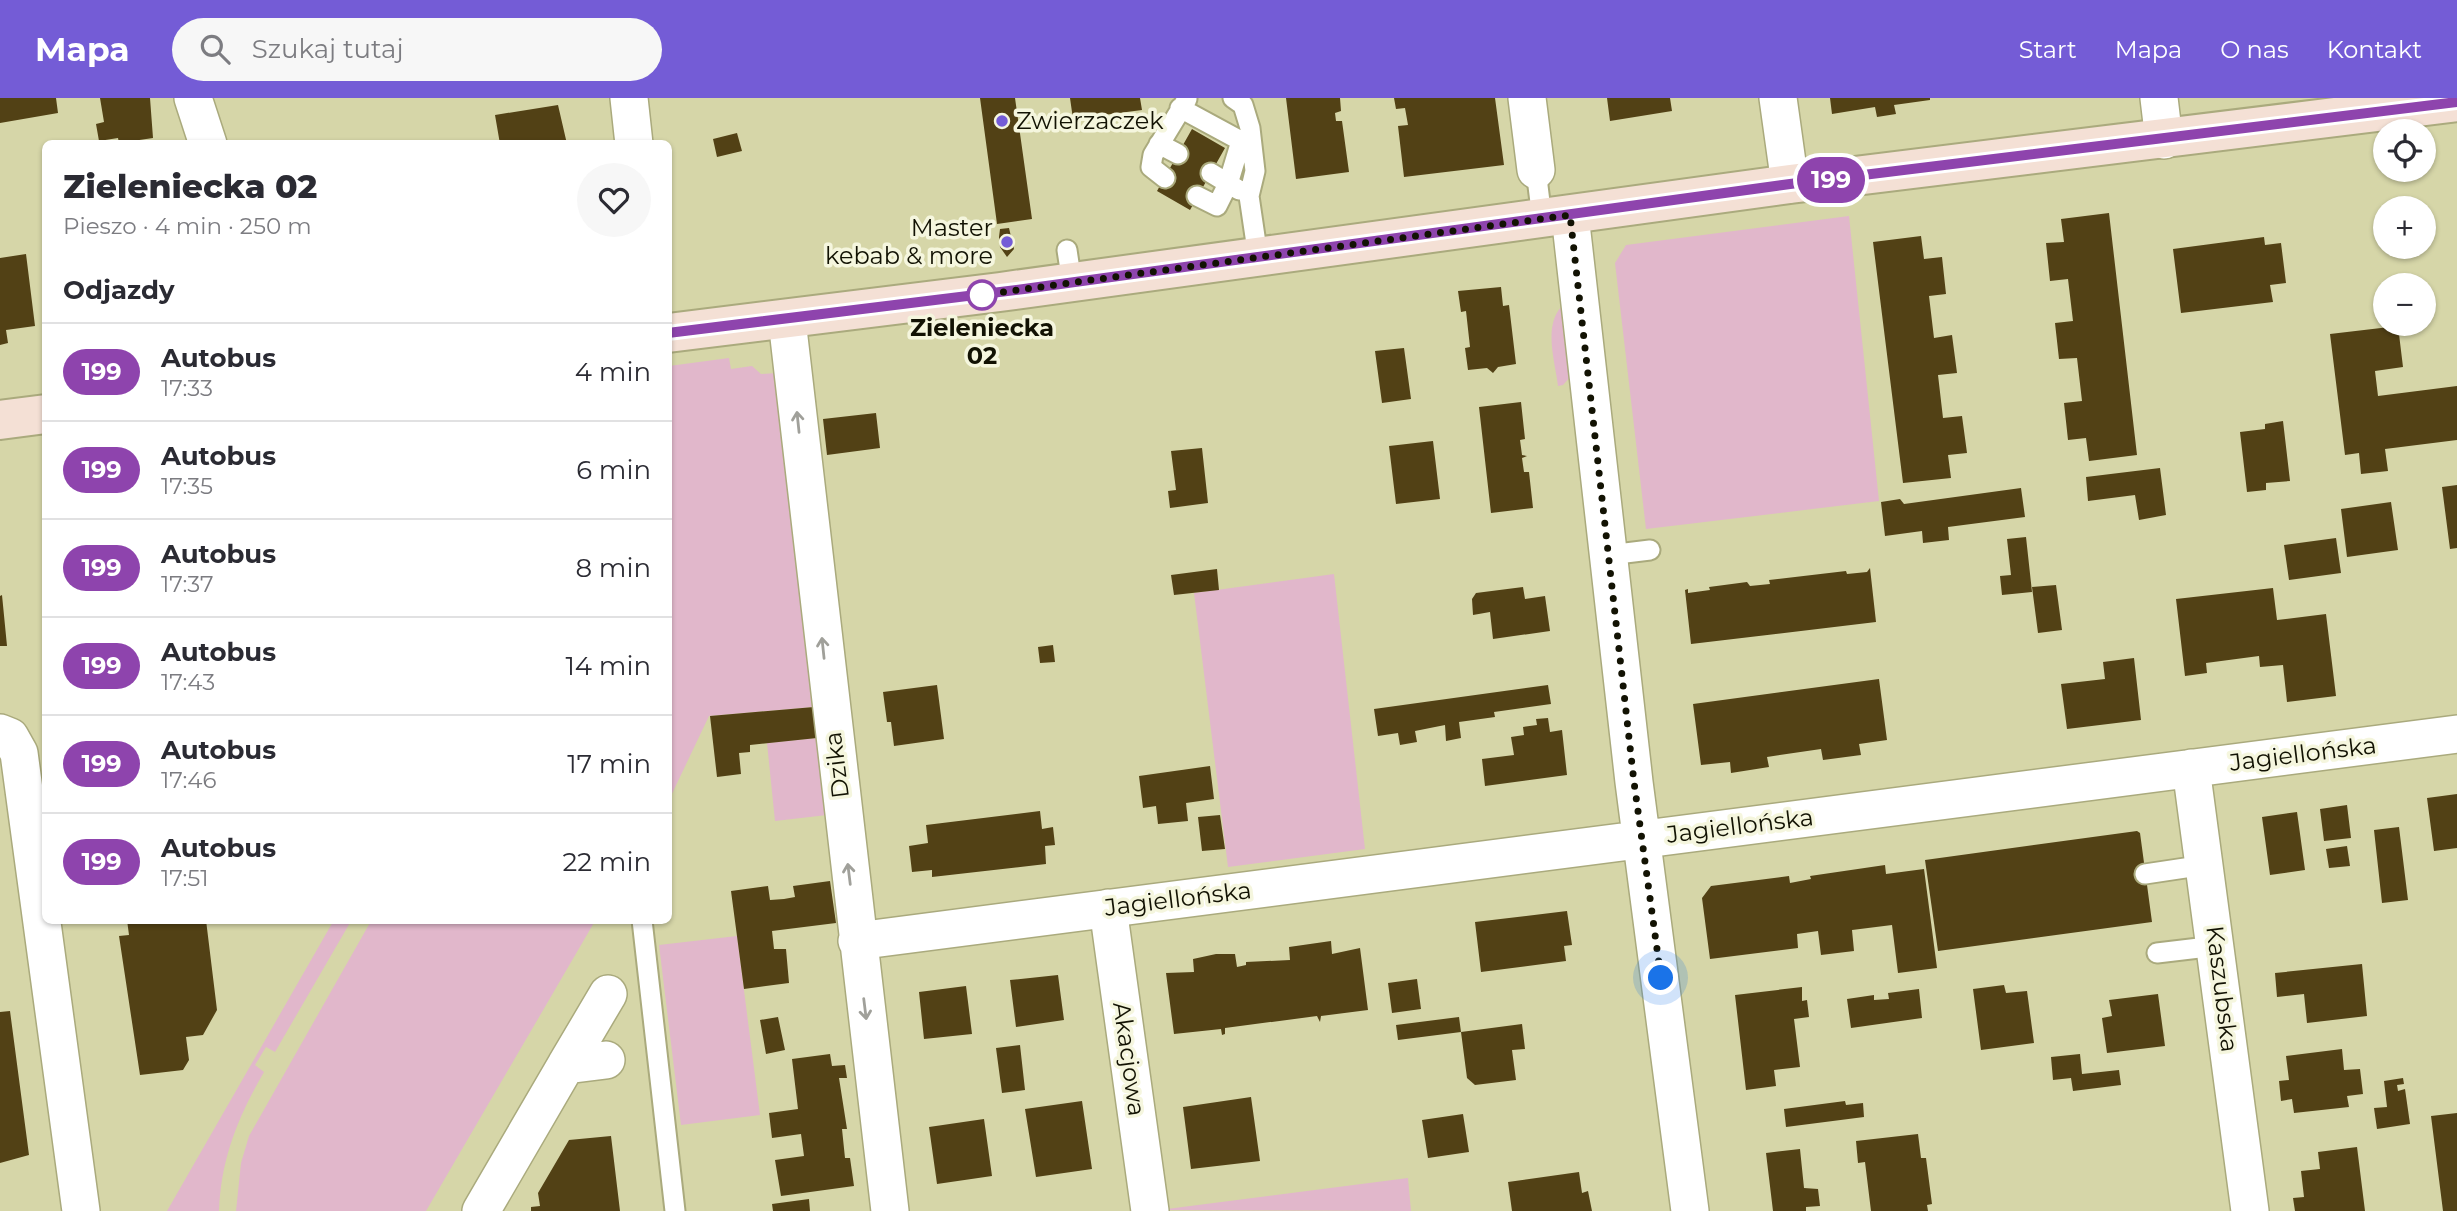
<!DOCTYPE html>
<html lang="pl">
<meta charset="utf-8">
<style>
:root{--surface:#fff;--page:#f7f7f7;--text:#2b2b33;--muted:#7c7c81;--line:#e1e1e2;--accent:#745cd6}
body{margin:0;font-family:Montserrat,sans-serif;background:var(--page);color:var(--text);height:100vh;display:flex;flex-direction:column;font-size:26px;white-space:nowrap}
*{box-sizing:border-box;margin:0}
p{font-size:23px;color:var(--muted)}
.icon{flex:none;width:38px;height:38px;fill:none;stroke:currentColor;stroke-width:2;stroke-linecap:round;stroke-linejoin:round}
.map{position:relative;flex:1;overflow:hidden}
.sheet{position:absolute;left:42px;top:42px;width:630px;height:784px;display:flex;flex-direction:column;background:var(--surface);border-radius:10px;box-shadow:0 2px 5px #0004}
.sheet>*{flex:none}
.badge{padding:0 14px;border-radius:23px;font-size:24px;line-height:46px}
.buttons{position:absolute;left:2373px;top:21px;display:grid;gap:14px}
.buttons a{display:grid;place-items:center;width:63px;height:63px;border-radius:50%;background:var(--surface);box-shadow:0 2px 5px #0004;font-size:35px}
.you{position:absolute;width:35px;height:35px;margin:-18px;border:5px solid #fff;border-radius:50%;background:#1a73e8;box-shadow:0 0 0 10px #1a73e833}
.map>.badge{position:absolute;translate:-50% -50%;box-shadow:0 0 0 4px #fff}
h2{padding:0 21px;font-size:26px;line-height:63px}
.round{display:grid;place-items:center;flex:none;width:74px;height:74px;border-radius:37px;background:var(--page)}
.head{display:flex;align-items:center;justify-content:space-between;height:119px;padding:0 21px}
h1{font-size:33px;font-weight:800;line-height:52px}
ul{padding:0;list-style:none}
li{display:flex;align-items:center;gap:21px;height:98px;padding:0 21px;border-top:2px solid var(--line)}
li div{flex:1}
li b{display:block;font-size:26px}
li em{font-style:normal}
li .badge{min-width:77px;font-weight:700;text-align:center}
header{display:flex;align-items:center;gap:42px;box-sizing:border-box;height:98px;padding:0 35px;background:var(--accent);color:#fff}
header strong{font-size:33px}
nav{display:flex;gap:38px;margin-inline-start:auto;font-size:24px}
.search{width:490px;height:63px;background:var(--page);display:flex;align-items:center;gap:18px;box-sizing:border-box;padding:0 24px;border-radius:38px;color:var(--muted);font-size:26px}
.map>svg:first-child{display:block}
.green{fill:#e1b7cb}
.building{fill:#524115}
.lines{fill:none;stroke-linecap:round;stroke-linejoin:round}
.lane-casing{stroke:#aaaa7d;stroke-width:23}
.street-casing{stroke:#aaaa7d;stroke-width:40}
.secondary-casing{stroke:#aaaa7d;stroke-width:42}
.lane{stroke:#fff;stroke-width:19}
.street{stroke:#fff;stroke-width:37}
.secondary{stroke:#f4e0d5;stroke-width:38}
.oneway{stroke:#a0a09a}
.line-casing{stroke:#fff;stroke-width:16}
.line{stroke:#8e44ad;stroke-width:10}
.walk{stroke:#121203;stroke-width:7;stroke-dasharray:0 12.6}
.poi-dot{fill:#745cd6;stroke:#f5f6de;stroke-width:2.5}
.stop-dot{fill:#fff;stroke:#8e44ad;stroke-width:3.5}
.labels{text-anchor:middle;stroke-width:7;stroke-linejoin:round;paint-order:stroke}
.poi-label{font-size:24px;fill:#121203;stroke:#f5f6de;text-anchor:start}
.stop-label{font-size:24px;font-weight:bold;fill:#121203;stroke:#f5f6de}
.street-label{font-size:24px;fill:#121203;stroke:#f5f6de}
</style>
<header>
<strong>Mapa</strong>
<div class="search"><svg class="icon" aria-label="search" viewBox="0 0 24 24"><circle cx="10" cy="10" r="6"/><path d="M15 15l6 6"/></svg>Szukaj tutaj</div>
<nav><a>Start</a><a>Mapa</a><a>O nas</a><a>Kontakt</a></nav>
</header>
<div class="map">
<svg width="2457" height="1113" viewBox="0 0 2457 1113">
<rect width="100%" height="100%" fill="#d6d6a8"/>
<path class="green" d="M 1849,118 L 1879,403 L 1646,431 L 1615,165 L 1626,147 Z
M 1562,208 L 1571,278 L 1563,287 L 1558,288 C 1555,263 1543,228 1562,208 Z
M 729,260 L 731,271 L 752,268 L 761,276 L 777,275 L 827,717 L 775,723 L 767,645 L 817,640 L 813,609 L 709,618 L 669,702 L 669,268 Z
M 1334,476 L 1365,751 L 1228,769 L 1194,495 Z
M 334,822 L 351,823 L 275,954 L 266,949 L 255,967 L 264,974 C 238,1019 221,1060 219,1113 L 167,1113 Z
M 371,823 L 595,823 L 426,1113 L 236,1113 L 241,1065 L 249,1038 Z
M 737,838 L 760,1017 L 681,1027 L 659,847 Z
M 1408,1080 L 1411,1113 L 1159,1112 Z"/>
<path class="building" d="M 0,0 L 56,0 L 58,15 L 0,25 Z
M 100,0 L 150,0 L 153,40 L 119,45 L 118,40 L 99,43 L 96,26 L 104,24 Z
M 980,0 L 1015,0 L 1032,121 L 997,126 Z
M 1070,0 L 1140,0 L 1142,12 L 1073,21 Z
M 1286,0 L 1340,0 L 1341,13 L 1335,15 L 1336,23 L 1342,23 L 1349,74 L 1296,81 Z
M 1394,0 L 1495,0 L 1504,67 L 1404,79 L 1398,28 L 1408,27 L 1405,10 L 1396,11 Z
M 1607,0 L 1670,0 L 1672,13 L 1610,23 Z
M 1830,0 L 1930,0 L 1930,2 L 1894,7 L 1896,16 L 1877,19 L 1875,9 L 1832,16 Z
M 558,7 L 567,46 L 500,46 L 495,17 Z
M 1192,31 L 1225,50 L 1190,112 L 1157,93 Z
M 737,35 L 742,53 L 717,59 L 713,41 Z
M 2109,115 L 2137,357 L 2089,363 L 2086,340 L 2068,342 L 2064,305 L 2082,303 L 2077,260 L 2059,261 L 2055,225 L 2073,223 L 2068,181 L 2050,183 L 2046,145 L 2064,144 L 2061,121 Z
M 1009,130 L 1014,151 L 1007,159 L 1000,149 L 999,139 L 1000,131 Z
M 1921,138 L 1924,161 L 1942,159 L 1946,196 L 1929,198 L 1934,240 L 1952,237 L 1957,275 L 1938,277 L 1943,320 L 1962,318 L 1967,355 L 1948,357 L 1951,380 L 1903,385 L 1873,144 Z
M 2264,139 L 2265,147 L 2281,145 L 2286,185 L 2270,187 L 2273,204 L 2181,215 L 2173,151 Z
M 26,156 L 35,228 L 6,232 L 8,245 L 0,247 L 0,160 Z
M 1501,189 L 1503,208 L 1509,207 L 1516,266 L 1498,269 L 1493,275 L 1487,270 L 1468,272 L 1465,250 L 1470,249 L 1466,213 L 1461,214 L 1458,193 Z
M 2398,228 L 2403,269 L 2375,273 L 2378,298 L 2457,288 L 2457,342 L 2385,351 L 2388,373 L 2361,376 L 2359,355 L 2345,357 L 2330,236 Z
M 1404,250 L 1411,301 L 1382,305 L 1375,253 Z
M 1521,304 L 1525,341 L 1520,342 L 1522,357 L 1527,358 L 1522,360 L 1524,374 L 1529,374 L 1533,410 L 1491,415 L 1479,309 Z
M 876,315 L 880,350 L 827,357 L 823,321 Z
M 2283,323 L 2290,383 L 2266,385 L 2266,392 L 2247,394 L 2240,334 L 2265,331 L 2265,326 Z
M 1433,343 L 1440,401 L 1396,406 L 1389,348 Z
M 1202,350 L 1208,405 L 1170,410 L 1168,393 L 1176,392 L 1171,353 Z
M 2160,370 L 2166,417 L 2139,422 L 2135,397 L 2088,403 L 2086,379 Z
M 2457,387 L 2457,450 L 2450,451 L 2442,389 Z
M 2021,390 L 2025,419 L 1948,429 L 1949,442 L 1923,445 L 1922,433 L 1885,438 L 1881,404 L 1900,401 L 1904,406 Z
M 2391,404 L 2398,452 L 2347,459 L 2341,411 Z
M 2026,439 L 2032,494 L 2002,497 L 2000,478 L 2011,477 L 2007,441 Z
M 2336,440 L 2341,475 L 2289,482 L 2284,447 Z
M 1870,470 L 1876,524 L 1691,546 L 1685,492 L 1688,491 L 1688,495 L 1710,492 L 1709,489 L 1747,484 L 1750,488 L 1770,486 L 1769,482 L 1846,473 L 1847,476 L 1867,474 Z
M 1217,471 L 1219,492 L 1174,497 L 1171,477 Z
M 2056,487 L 2062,532 L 2038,535 L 2032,489 Z
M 1523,489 L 1525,501 L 1545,498 L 1550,533 L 1493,541 L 1490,514 L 1473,517 L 1472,501 L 1476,495 Z
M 2273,490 L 2277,522 L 2326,516 L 2336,598 L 2287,604 L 2283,567 L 2260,569 L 2259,558 L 2206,565 L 2207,575 L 2185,578 L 2176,501 Z
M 2,497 L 7,548 L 0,548 L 0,498 Z
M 1053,547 L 1055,564 L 1040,565 L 1038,549 Z
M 2134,560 L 2141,622 L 2067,631 L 2061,586 L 2105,581 L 2103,564 Z
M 1879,581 L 1887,642 L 1859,646 L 1861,657 L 1823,662 L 1821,651 L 1767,659 L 1769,669 L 1731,675 L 1730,664 L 1701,667 L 1693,606 Z
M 937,587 L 944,641 L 894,648 L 891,624 L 887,624 L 883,594 Z
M 1548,587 L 1551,606 L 1494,614 L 1495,619 L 1459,624 L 1461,640 L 1446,643 L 1445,627 L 1415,633 L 1417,644 L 1400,647 L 1398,635 L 1378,638 L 1374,611 Z
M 814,609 L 817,640 L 750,647 L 750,654 L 739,655 L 741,676 L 717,679 L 710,618 Z
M 1548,620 L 1550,634 L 1562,632 L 1567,677 L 1485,688 L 1482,661 L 1514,657 L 1511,639 L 1524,637 L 1523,629 L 1537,627 L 1536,621 Z
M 1210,668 L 1214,701 L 1186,705 L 1188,723 L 1158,726 L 1156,708 L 1143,710 L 1139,678 Z
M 2457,696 L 2457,750 L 2434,753 L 2427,700 Z
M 2347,707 L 2351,740 L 2324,743 L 2320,711 Z
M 1040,713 L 1042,731 L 1053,729 L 1055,747 L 1045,748 L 1046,766 L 932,779 L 932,772 L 912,774 L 909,748 L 928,745 L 926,727 Z
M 2297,714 L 2305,772 L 2270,777 L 2262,719 Z
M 1220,717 L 1225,751 L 1202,753 L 1198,719 Z
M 2399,729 L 2408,802 L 2382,805 L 2374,732 Z
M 2137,733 L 2140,735 L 2152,824 L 1938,853 L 1925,762 Z
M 2347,748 L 2350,768 L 2329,770 L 2326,751 Z
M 1885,767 L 1886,776 L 1924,771 L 1937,870 L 1898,875 L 1892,827 L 1852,832 L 1854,853 L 1821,857 L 1818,833 L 1797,836 L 1798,850 L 1710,861 L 1702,800 L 1711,788 L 1789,778 L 1790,785 L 1811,781 L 1810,778 Z
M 830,783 L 836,825 L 772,833 L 774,851 L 786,851 L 789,885 L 744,891 L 731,793 L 768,788 L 770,802 L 784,801 L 795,799 L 793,788 Z
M 1567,813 L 1572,847 L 1564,848 L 1566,863 L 1481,874 L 1475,824 Z
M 127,822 L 206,822 L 217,912 L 203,937 L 186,939 L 189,962 L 183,972 L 140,977 L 119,838 L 129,837 Z
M 1331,843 L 1332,856 L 1360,850 L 1368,912 L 1321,918 L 1320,924 L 1317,918 L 1225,930 L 1225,936 L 1222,937 L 1221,931 L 1174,936 L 1166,875 L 1194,874 L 1193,861 L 1216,856 L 1235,856 L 1237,869 L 1246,867 L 1246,864 L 1290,862 L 1289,849 Z
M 2362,866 L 2367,918 L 2307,925 L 2304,896 L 2277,899 L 2275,875 Z
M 1058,877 L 1064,922 L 1016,929 L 1010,882 Z
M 1417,881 L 1421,911 L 1392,915 L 1388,885 Z
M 2004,887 L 2006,895 L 2027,893 L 2034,945 L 1981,952 L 1973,891 Z
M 966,888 L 972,936 L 924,941 L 919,894 Z
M 1802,889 L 1802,903 L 1807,902 L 1809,919 L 1794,921 L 1800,969 L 1774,972 L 1776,988 L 1746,992 L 1735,897 Z
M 1919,891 L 1922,920 L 1851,930 L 1847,901 L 1874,897 L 1874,902 L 1889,901 L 1888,895 Z
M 2158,896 L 2165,948 L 2107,955 L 2102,920 L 2112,918 L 2109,902 Z
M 10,913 L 29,1057 L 0,1065 L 0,914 Z
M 778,919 L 785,952 L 766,956 L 760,922 Z
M 1459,919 L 1461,934 L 1522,926 L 1525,951 L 1512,952 L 1516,982 L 1475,987 L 1467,980 L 1461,934 L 1398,942 L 1396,927 Z
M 1020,947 L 1025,992 L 1002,995 L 996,950 Z
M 2342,951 L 2344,972 L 2360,971 L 2363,996 L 2347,998 L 2349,1009 L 2294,1015 L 2292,1001 L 2281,1003 L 2279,983 L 2289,982 L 2286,958 Z
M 830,956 L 832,968 L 845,967 L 847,980 L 839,980 L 847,1031 L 842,1031 L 845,1060 L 850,1060 L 854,1088 L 781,1098 L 775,1062 L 804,1058 L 801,1036 L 772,1040 L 769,1015 L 798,1011 L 792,961 Z
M 2080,956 L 2082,976 L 2119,972 L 2121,987 L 2073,993 L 2071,980 L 2053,982 L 2051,959 Z
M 2403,980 L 2404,986 L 2397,987 L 2398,993 L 2405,991 L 2410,1026 L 2377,1031 L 2374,1010 L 2387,1009 L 2384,983 Z
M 1251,999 L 1260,1063 L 1191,1071 L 1183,1009 Z
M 1082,1003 L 1092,1071 L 1036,1079 L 1025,1011 Z
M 1845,1003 L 1846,1007 L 1863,1005 L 1864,1019 L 1786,1029 L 1784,1011 Z
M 2457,1015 L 2457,1113 L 2443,1113 L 2431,1018 Z
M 1463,1016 L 1469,1054 L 1428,1060 L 1422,1022 Z
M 984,1021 L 992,1078 L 937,1086 L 929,1029 Z
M 1918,1036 L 1921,1060 L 1926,1060 L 1932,1106 L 1927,1107 L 1928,1113 L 1871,1113 L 1865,1064 L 1858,1065 L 1856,1043 Z
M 611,1038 L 620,1113 L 531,1113 L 531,1109 L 540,1108 L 538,1095 L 569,1042 Z
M 2357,1049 L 2365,1113 L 2295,1113 L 2293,1100 L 2304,1099 L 2301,1073 L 2320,1071 L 2318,1054 Z
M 1800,1051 L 1804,1090 L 1818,1091 L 1820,1108 L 1806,1109 L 1806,1113 L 1773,1113 L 1766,1055 Z
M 1579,1074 L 1582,1095 L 1588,1093 L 1592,1113 L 1512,1113 L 1508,1084 Z
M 809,1101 L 810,1113 L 773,1113 L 772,1106 Z"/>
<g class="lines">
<defs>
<path id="lane" d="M 1233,0 L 1243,7 L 1250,30 L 1255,73 L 1249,98 L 1258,159
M 1180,10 L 1241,43 L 1228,86 L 1217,108 L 1197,98
M 1159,46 L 1178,56
M 1536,72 L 1542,120
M 1211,75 L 1239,92
M 1165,80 L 1151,69 L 1153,57 L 1187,1
M 1067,152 L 1072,185
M 1609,457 L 1650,452
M 2145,776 L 2205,767
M 642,822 L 675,1113
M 2157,855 L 2216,848"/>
<path id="street" d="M 193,0 L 208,46
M 629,0 L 634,46
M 1527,0 L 1536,72
M 1778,0 L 1790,86
M 2159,0 L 2164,42
M 1570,117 L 1634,684 L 1690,1113
M 787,222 L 890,1113
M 0,635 L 10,639 L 19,655 L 81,1113
M 2191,670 L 2250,1113
M 1108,810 L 1150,1113
M 857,843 L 2457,636
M 606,962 L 566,967 L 608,896
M 481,1113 L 566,967"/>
<path id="secondary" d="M 668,235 L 1000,194 L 1790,86 L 2457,4
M 0,322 L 46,316"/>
</defs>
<use href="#lane" class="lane-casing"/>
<use href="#street" class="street-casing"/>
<use href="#secondary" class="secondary-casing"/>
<use href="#lane" class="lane"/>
<use href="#street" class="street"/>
<use href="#secondary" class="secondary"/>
</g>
<defs><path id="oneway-shaft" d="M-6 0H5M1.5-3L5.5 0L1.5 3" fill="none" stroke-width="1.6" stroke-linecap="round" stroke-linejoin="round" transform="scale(1.75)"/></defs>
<g class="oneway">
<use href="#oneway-shaft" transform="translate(798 324) rotate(-96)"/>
<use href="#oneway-shaft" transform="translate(823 550) rotate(-96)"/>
<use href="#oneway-shaft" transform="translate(849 776) rotate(-97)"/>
<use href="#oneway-shaft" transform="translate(865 911) rotate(83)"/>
</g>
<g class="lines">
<defs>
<path id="line" d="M 668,235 L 1024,191 L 1790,86 L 2457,4"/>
</defs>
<use href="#line" class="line-casing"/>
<use href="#line" class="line"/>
<path class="walk" d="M 982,197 L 974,198 L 1570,117 L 1634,684 L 1661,880"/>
</g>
<g class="poi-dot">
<circle cx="1002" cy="23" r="7"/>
<circle cx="1007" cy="144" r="7"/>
</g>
<circle class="stop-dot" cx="982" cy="197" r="14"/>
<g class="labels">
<g class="poi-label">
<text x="1016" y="31">Zwierzaczek</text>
<text x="993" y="138" text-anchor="end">Master<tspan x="993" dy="28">kebab &amp; more</tspan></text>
</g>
<g class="stop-label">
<text x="982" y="238">Zieleniecka<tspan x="982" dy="28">02</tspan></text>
</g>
<g class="street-label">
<text transform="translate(2303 656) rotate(-7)" y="8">Jagiellońska</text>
<text transform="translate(837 667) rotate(-97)" y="8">Dzika</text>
<text transform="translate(1740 728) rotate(-7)" y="8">Jagiellońska</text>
<text transform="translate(1178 801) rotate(-7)" y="8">Jagiellońska</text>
<text transform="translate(2222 891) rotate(83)" y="8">Kaszubska</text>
<text transform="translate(1129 961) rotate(82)" y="8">Akacjowa</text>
</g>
</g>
</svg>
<div class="buttons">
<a><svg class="icon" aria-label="locate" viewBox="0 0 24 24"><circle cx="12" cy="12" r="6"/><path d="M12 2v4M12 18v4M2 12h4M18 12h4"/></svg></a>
<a>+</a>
<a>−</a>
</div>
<div class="you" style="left:1661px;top:880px"></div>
<b class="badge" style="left:1831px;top:82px;background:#8e44ad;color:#fff">199</b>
<section class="sheet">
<div class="head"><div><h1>Zieleniecka 02</h1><p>Pieszo · 4 min · 250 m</p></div><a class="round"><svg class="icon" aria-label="heart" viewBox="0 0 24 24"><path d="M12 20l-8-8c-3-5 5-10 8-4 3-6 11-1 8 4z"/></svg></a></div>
<h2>Odjazdy</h2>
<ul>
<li><span class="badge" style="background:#8e44ad;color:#fff">199</span><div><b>Autobus</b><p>17:33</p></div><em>4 min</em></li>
<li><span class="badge" style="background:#8e44ad;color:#fff">199</span><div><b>Autobus</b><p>17:35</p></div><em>6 min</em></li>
<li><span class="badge" style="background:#8e44ad;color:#fff">199</span><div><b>Autobus</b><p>17:37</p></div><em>8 min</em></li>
<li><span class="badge" style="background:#8e44ad;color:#fff">199</span><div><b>Autobus</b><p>17:43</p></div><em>14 min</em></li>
<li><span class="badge" style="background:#8e44ad;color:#fff">199</span><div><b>Autobus</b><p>17:46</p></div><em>17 min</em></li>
<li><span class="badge" style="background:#8e44ad;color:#fff">199</span><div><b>Autobus</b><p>17:51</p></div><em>22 min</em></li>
</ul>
</section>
</div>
